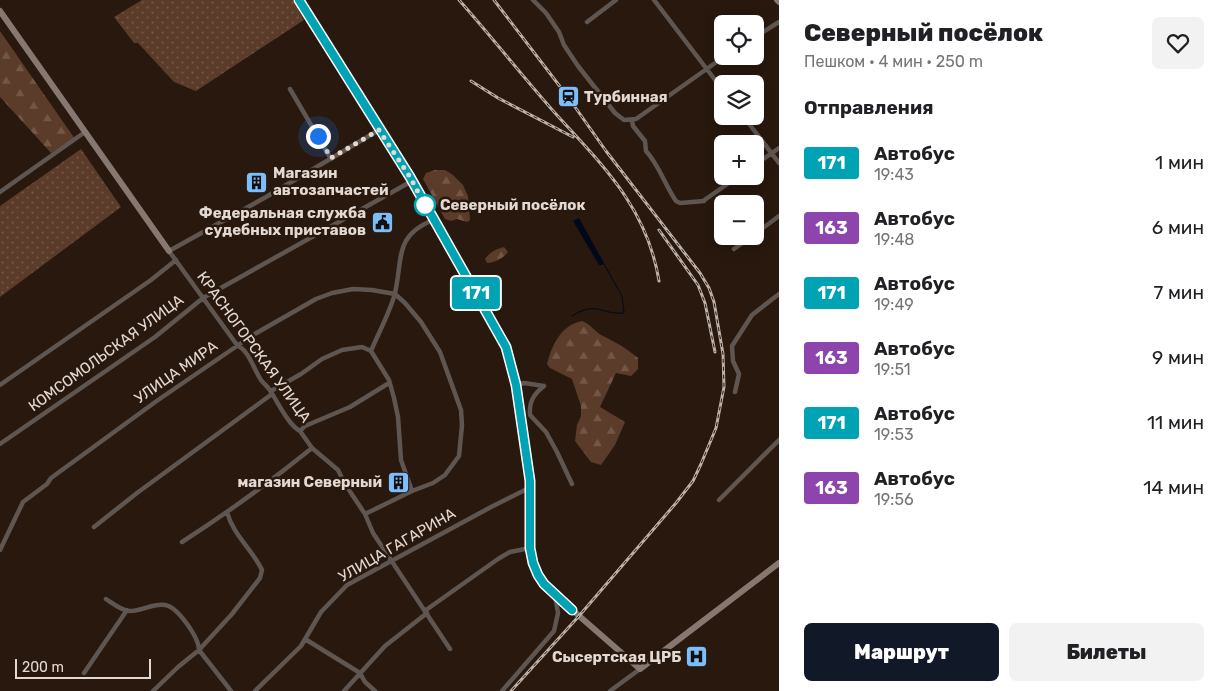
<!DOCTYPE html>
<html lang="ru">
<meta charset="utf-8">
<style>
:root{--surface:#fff;--page:#f2f2f2;--text:#202124;--muted:#757577;--accent:#111827}
body{margin:0;font-family:Rubik,sans-serif;background:var(--page);color:var(--text);height:100vh;display:flex;flex-direction:column;font-size:19px;white-space:nowrap}
*{box-sizing:border-box;margin:0}
p{font-size:16px;color:var(--muted)}
.icon{flex:none;width:28px;height:28px;fill:none;stroke:currentColor;stroke-width:2;stroke-linecap:round;stroke-linejoin:round}
.map{position:relative;flex:1;overflow:hidden}
.sheet{display:flex;flex-direction:column;background:var(--surface);width:450px}
.sheet>*{flex:none}
.badge{padding:0 10px;border-radius:4px;font-size:18px;line-height:32px}
.buttons{position:absolute;left:714px;top:15px;display:grid;gap:10px}
.buttons a{display:grid;place-items:center;width:50px;height:50px;border-radius:8px;background:var(--surface);box-shadow:0 2px 12px #0003;font-size:25px}
.scale{position:absolute;left:15px;bottom:12px;width:136px;box-sizing:border-box;padding-left:5px;border:2px solid #e4d9d2;border-top:0;font-size:14px;line-height:18px;white-space:nowrap;color:#e4d9d2;-webkit-text-stroke:4px #28180e;paint-order:stroke}
.you{position:absolute;width:25px;height:25px;margin:-12px;border:4px solid #fff;border-radius:50%;background:#1a73e8;box-shadow:0 0 0 8px #1a73e833}
.map>.badge{position:absolute;translate:-50% -50%;box-shadow:0 0 0 2px #fff}
h2{padding:0 25px;font-size:19px;line-height:45px}
.round{display:grid;place-items:center;flex:none;width:52px;height:52px;border-radius:8px;background:var(--page)}
.overview{display:flex;align-items:center;justify-content:space-between;height:85px;padding:0 25px}
h1{font-size:24px;font-weight:800;line-height:38px}
.primary-button{display:flex;gap:10px;margin-top:auto;padding:10px 25px}
.primary-button a{flex:1;height:58px;border-radius:8px;background:var(--accent);color:#fff;font-size:20px;font-weight:800;line-height:58px;text-align:center}
.primary-button a+a{background:var(--page);color:var(--text)}
ul{padding:0;list-style:none}
li{display:flex;align-items:center;gap:15px;height:65px;padding:0 25px}
li div{flex:1}
li b{display:block;font-size:19px}
li em{font-style:normal}
li .badge{min-width:55px;font-weight:700;text-align:center}
main{display:flex;flex:1;min-height:0}
.map>svg:first-child{display:block}
.forest{fill:url(#forest-firs)}
.park{fill:url(#park-dots)}
.water{fill:#00081a}
.lines{fill:none;stroke-linecap:round;stroke-linejoin:round}
.stream{stroke:#00081a;stroke-width:1}
.street{stroke:#5f5652;stroke-width:4.5}
.secondary{stroke:#867870;stroke-width:6}
.rail-casing{stroke:#bcb0a8;stroke-width:3}
.rail{stroke:#28180e;stroke-width:1;stroke-dasharray:4;stroke-linecap:butt}
.line-casing{stroke:#fff;stroke-width:11}
.line{stroke:#00a3b4;stroke-width:8}
.walk{stroke:#e4d9d2;stroke-width:5;stroke-dasharray:0 9}
.stop-dot{fill:#fff;stroke:#00a3b4;stroke-width:2.5}
.labels{text-anchor:middle;stroke-width:5;stroke-linejoin:round;paint-order:stroke}
.poi-label{font-size:15px;font-weight:bold;fill:#e4d9d2;stroke:#28180e;text-anchor:end}
.stop-label{font-size:15px;font-weight:bold;fill:#e4d9d2;stroke:#28180e;text-anchor:start}
.street-label{font-size:15px;fill:#e4d9d2;stroke:#28180e}
</style>
<main>
<div class="map">
<svg width="779" height="691" viewBox="0 0 779 691">
<defs>
<pattern id="forest-firs" width="22" height="20" patternUnits="userSpaceOnUse" patternTransform="scale(1.25)"><rect width="22" height="20" fill="#5b3b29"/><path d="M5 1l3.5 6h-7zM16 11l3.5 6h-7z" fill="#725747"/></pattern>
<pattern id="park-dots" width="8" height="8" patternUnits="userSpaceOnUse" patternTransform="scale(1.25)"><rect width="8" height="8" fill="#5b3b29"/><path d="M2 2h.1M6 6h.1" fill="none" stroke="#725747" stroke-width="1.8" stroke-linecap="round"/></pattern>
</defs>
<rect width="100%" height="100%" fill="#28180e"/>
<path class="forest" d="M 0,31 L 75,139 L 51,153 L 0,97 Z
M 435,170 L 445,170 L 453,175 L 463,185 L 468,196 L 470,220 L 467,222 L 457,219 L 451,221 L 445,219 L 423,179 L 426,173 Z
M 504,247 L 508,252 C 504,258 494,263 487,263 L 485,259 C 490,252 496,249 504,247 Z
M 582,321 C 591,324 594,331 601,335 C 615,342 625,347 638,358 L 638,369 L 631,376 L 616,373 L 600,407 L 625,422 L 615,445 L 601,465 L 591,462 L 575,441 L 577,425 L 581,416 L 581,406 L 572,379 L 550,368 L 547,364 C 552,345 561,325 582,321 Z"/>
<path class="park" d="M 142,0 L 293,0 L 304,20 L 196,91 L 174,82 L 138,43 L 134,43 L 114,17 Z
M 81,149 L 121,207 L 0,297 L 0,206 Z"/>
<path class="water" d="M 579,218 L 604,263 L 602,265 L 599,265 L 573,221 Z"/>
<g class="lines">
<path class="stream" d="M 572,316 C 598,300 600,315 624,313 L 622,296 L 604,264"/>
<path class="street" d="M 533,0 L 546,13 L 559,32 L 564,45 L 578,66 L 615,113 L 624,120 L 636,119 L 725,56
M 654,0 L 722,89
M 587,22 L 616,0
M 755,37 L 779,22
M 290,89 L 331,159
M 743,116 L 779,163
M 632,120 L 633,126 L 645,141 L 646,151 C 659,165 665,185 676,201 L 680,203 L 704,201
M 379,130 L 266,197 L 169,251 L 237,345 C 250,352 253,368 261,380 C 264,384 267,386 269,389 C 277,400 288,425 300,431 L 312,448 L 338,470 L 345,484 L 365,514 L 373,533 L 450,649
M 755,165 L 779,148
M 0,192 L 85,132
M 703,201 L 739,176
M 755,234 L 779,216
M 734,249 L 752,236
M 371,351 C 378,334 391,310 395,293 C 403,258 394,236 433,220
M 0,385 L 151,280 L 176,260
M 516,385 L 524,383 L 544,386
M 544,386 C 534,394 529,401 530,415 L 546,432 L 557,452 L 572,484
M 271,391 L 301,374 L 322,359 L 342,350 L 362,347 L 371,351 L 389,380 L 394,398 L 398,417 L 401,460 L 412,491
M 735,392 L 739,374 L 733,361 L 732,346 L 752,315 L 779,294
M 300,431 L 305,426 L 350,407 L 389,383
M 0,444 L 155,337 L 203,298 L 412,181
M 719,500 L 779,440
M 94,527 L 137,493 L 272,394
M 182,542 C 227,513 270,482 312,448
M 0,550 L 23,502 L 47,484 L 51,478 L 158,400 L 253,335 L 316,299 L 332,293 L 353,289 L 372,290 L 395,294 L 405,303 L 421,322 L 440,352 L 461,410 L 462,425 L 459,456 L 445,475 L 433,483 L 412,491 L 365,514
M 106,599 C 112,603 122,611 130,611 C 142,611 153,603 165,605 C 178,607 199,638 199,650 L 231,691
M 426,610 L 498,559 L 510,552 L 530,548
M 305,639 L 360,673 L 365,682 L 375,691
M 84,673 L 127,610
M 153,691 L 178,667 L 199,650 L 232,614 L 260,578 L 262,570 C 252,549 233,535 227,512
M 255,691 L 301,646 L 321,612 L 347,585 L 491,507 L 529,488
M 344,691 L 385,646 L 427,613
M 502,691 L 554,631 L 558,613 L 555,595
M 610,691 L 640,669"/>
<path class="secondary" d="M 299,0 L 379,130 L 410,177 L 506,347 L 516,385 L 530,481 L 530,548 L 533,563 L 538,575 L 544,584 L 570,608 L 640,669 L 779,563
M 777,0 L 779,2
M 0,11 L 169,251"/>
<defs>
<path id="rail" d="M 459,0 C 492,37 522,76 555,113 C 602,165 647,207 659,281
M 494,0 L 568,97 L 606,151 L 700,273 L 709,288 L 714,302 L 723,354 L 724,387 L 716,428 L 701,464 L 693,481 L 676,503 L 579,616 L 511,691
M 471,81 L 498,98 L 573,137
M 659,230 L 698,285 L 705,303 L 715,352"/>
</defs>
<use href="#rail" class="rail-casing"/>
<use href="#rail" class="rail"/>
</g>
<g class="lines">
<defs>
<path id="line" d="M 299,0 L 410,177 L 506,347 L 516,385 L 530,481 L 530,548 L 533,563 L 538,575 L 544,584 L 572,610"/>
</defs>
<use href="#line" class="line-casing"/>
<use href="#line" class="line"/>
<path class="walk" d="M 318,136 L 331,158 L 379,130 L 410,177 L 425,205"/>
</g>
<defs>
<symbol id="station-square" viewBox="-11 -11 22 22"><rect x="-9" y="-9" width="18" height="18" rx="4" fill="#7cbef9" stroke="#28180e"/><path d="M-3-6H3Q5-6 5-4V2Q5 4 3 4L4.5 6H3L1.5 4h-3L-3 6H-4.5L-3 4Q-5 4-5 2V-4Q-5-6-3-6ZM-3.5-4v3h7v-3ZM-3.5 1v1.5H-2V1ZM2 1v1.5H3.5V1Z" fill="#111"/></symbol>
<symbol id="building-square" viewBox="-11 -11 22 22"><rect x="-9" y="-9" width="18" height="18" rx="4" fill="#7cbef9" stroke="#28180e"/><path d="M-4-6H4V6H1V3H-1V6H-4ZM-2.5-4.3h1.7v1.8h-1.7ZM.8-4.3h1.7v1.8H.8ZM-2.5-1h1.7V.8h-1.7ZM.8-1h1.7V.8H.8Z" fill="#111"/></symbol>
<symbol id="civic-square" viewBox="-11 -11 22 22"><rect x="-9" y="-9" width="18" height="18" rx="4" fill="#7cbef9" stroke="#28180e"/><path d="M-.6-6.5H3V-4.5H.6V-3L4-1V1h2V6H-6V1h2V-1L-.6-3ZM-1.2 2.5V6h2.4V2.5Z" fill="#111"/></symbol>
<symbol id="hospital-square" viewBox="-11 -11 22 22"><rect x="-9" y="-9" width="18" height="18" rx="4" fill="#7cbef9" stroke="#28180e"/><path d="M-5-5h3v3.5h4V-5h3V5h-3V1.5h-4V5h-3Z" fill="#111"/></symbol>
</defs>
<g fill-rule="evenodd">
<use href="#station-square" x="556" y="84" width="25" height="25"/>
<use href="#building-square" x="244" y="170" width="25" height="25"/>
<use href="#civic-square" x="370" y="210" width="25" height="25"/>
<use href="#building-square" x="386" y="470" width="25" height="25"/>
<use href="#hospital-square" x="684" y="644" width="25" height="25"/>
</g>
<circle class="stop-dot" cx="425" cy="205" r="10"/>
<g class="labels">
<g class="poi-label">
<text x="584" y="102" text-anchor="start">Турбинная</text>
<text x="273" y="178" text-anchor="start">Магазин<tspan x="273" dy="17">автозапчастей</tspan></text>
<text x="366" y="218">Федеральная служба<tspan x="366" dy="17">судебных приставов</tspan></text>
<text x="382" y="487">магазин Северный</text>
<text x="681" y="662">Сысертская ЦРБ</text>
</g>
<g class="stop-label">
<text x="440" y="210">Северный посёлок</text>
</g>
<g class="street-label">
<text transform="translate(254 347) rotate(54)" y="5">КРАСНОГОРСКАЯ УЛИЦА</text>
<text transform="translate(106 353) rotate(-36)" y="5">КОМСОМОЛЬСКАЯ УЛИЦА</text>
<text transform="translate(176 372) rotate(-35)" y="5">УЛИЦА МИРА</text>
<text transform="translate(397 545) rotate(-30)" y="5">УЛИЦА ГАГАРИНА</text>
</g>
</g>
</svg>
<div class="buttons">
<a><svg class="icon" aria-label="locate" viewBox="0 0 24 24"><circle cx="12" cy="12" r="6"/><path d="M12 2v4M12 18v4M2 12h4M18 12h4"/></svg></a>
<a><svg class="icon" aria-label="layers" viewBox="0 0 24 24"><path d="M12 4l9 5-9 5-9-5zM3 14l9 5 9-5"/></svg></a>
<a>+</a>
<a>−</a>
</div>
<div class="scale">200 m</div>
<div class="you" style="left:318px;top:136px"></div>
<b class="badge" style="left:476px;top:293px;background:#00a3b4;color:#fff">171</b>
</div>
<section class="sheet">
<div class="overview"><div><h1>Северный посёлок</h1><p>Пешком · 4 мин · 250 m</p></div><a class="round"><svg class="icon" aria-label="heart" viewBox="0 0 24 24"><path d="M12 20l-8-8c-3-5 5-10 8-4 3-6 11-1 8 4z"/></svg></a></div>
<h2>Отправления</h2>
<ul>
<li><span class="badge" style="background:#00a3b4;color:#fff">171</span><div><b>Автобус</b><p>19:43</p></div><em>1 мин</em></li>
<li><span class="badge" style="background:#8e44ad;color:#fff">163</span><div><b>Автобус</b><p>19:48</p></div><em>6 мин</em></li>
<li><span class="badge" style="background:#00a3b4;color:#fff">171</span><div><b>Автобус</b><p>19:49</p></div><em>7 мин</em></li>
<li><span class="badge" style="background:#8e44ad;color:#fff">163</span><div><b>Автобус</b><p>19:51</p></div><em>9 мин</em></li>
<li><span class="badge" style="background:#00a3b4;color:#fff">171</span><div><b>Автобус</b><p>19:53</p></div><em>11 мин</em></li>
<li><span class="badge" style="background:#8e44ad;color:#fff">163</span><div><b>Автобус</b><p>19:56</p></div><em>14 мин</em></li>
</ul>
<div class="primary-button"><a>Маршрут</a><a>Билеты</a></div>
</section>
</main>
